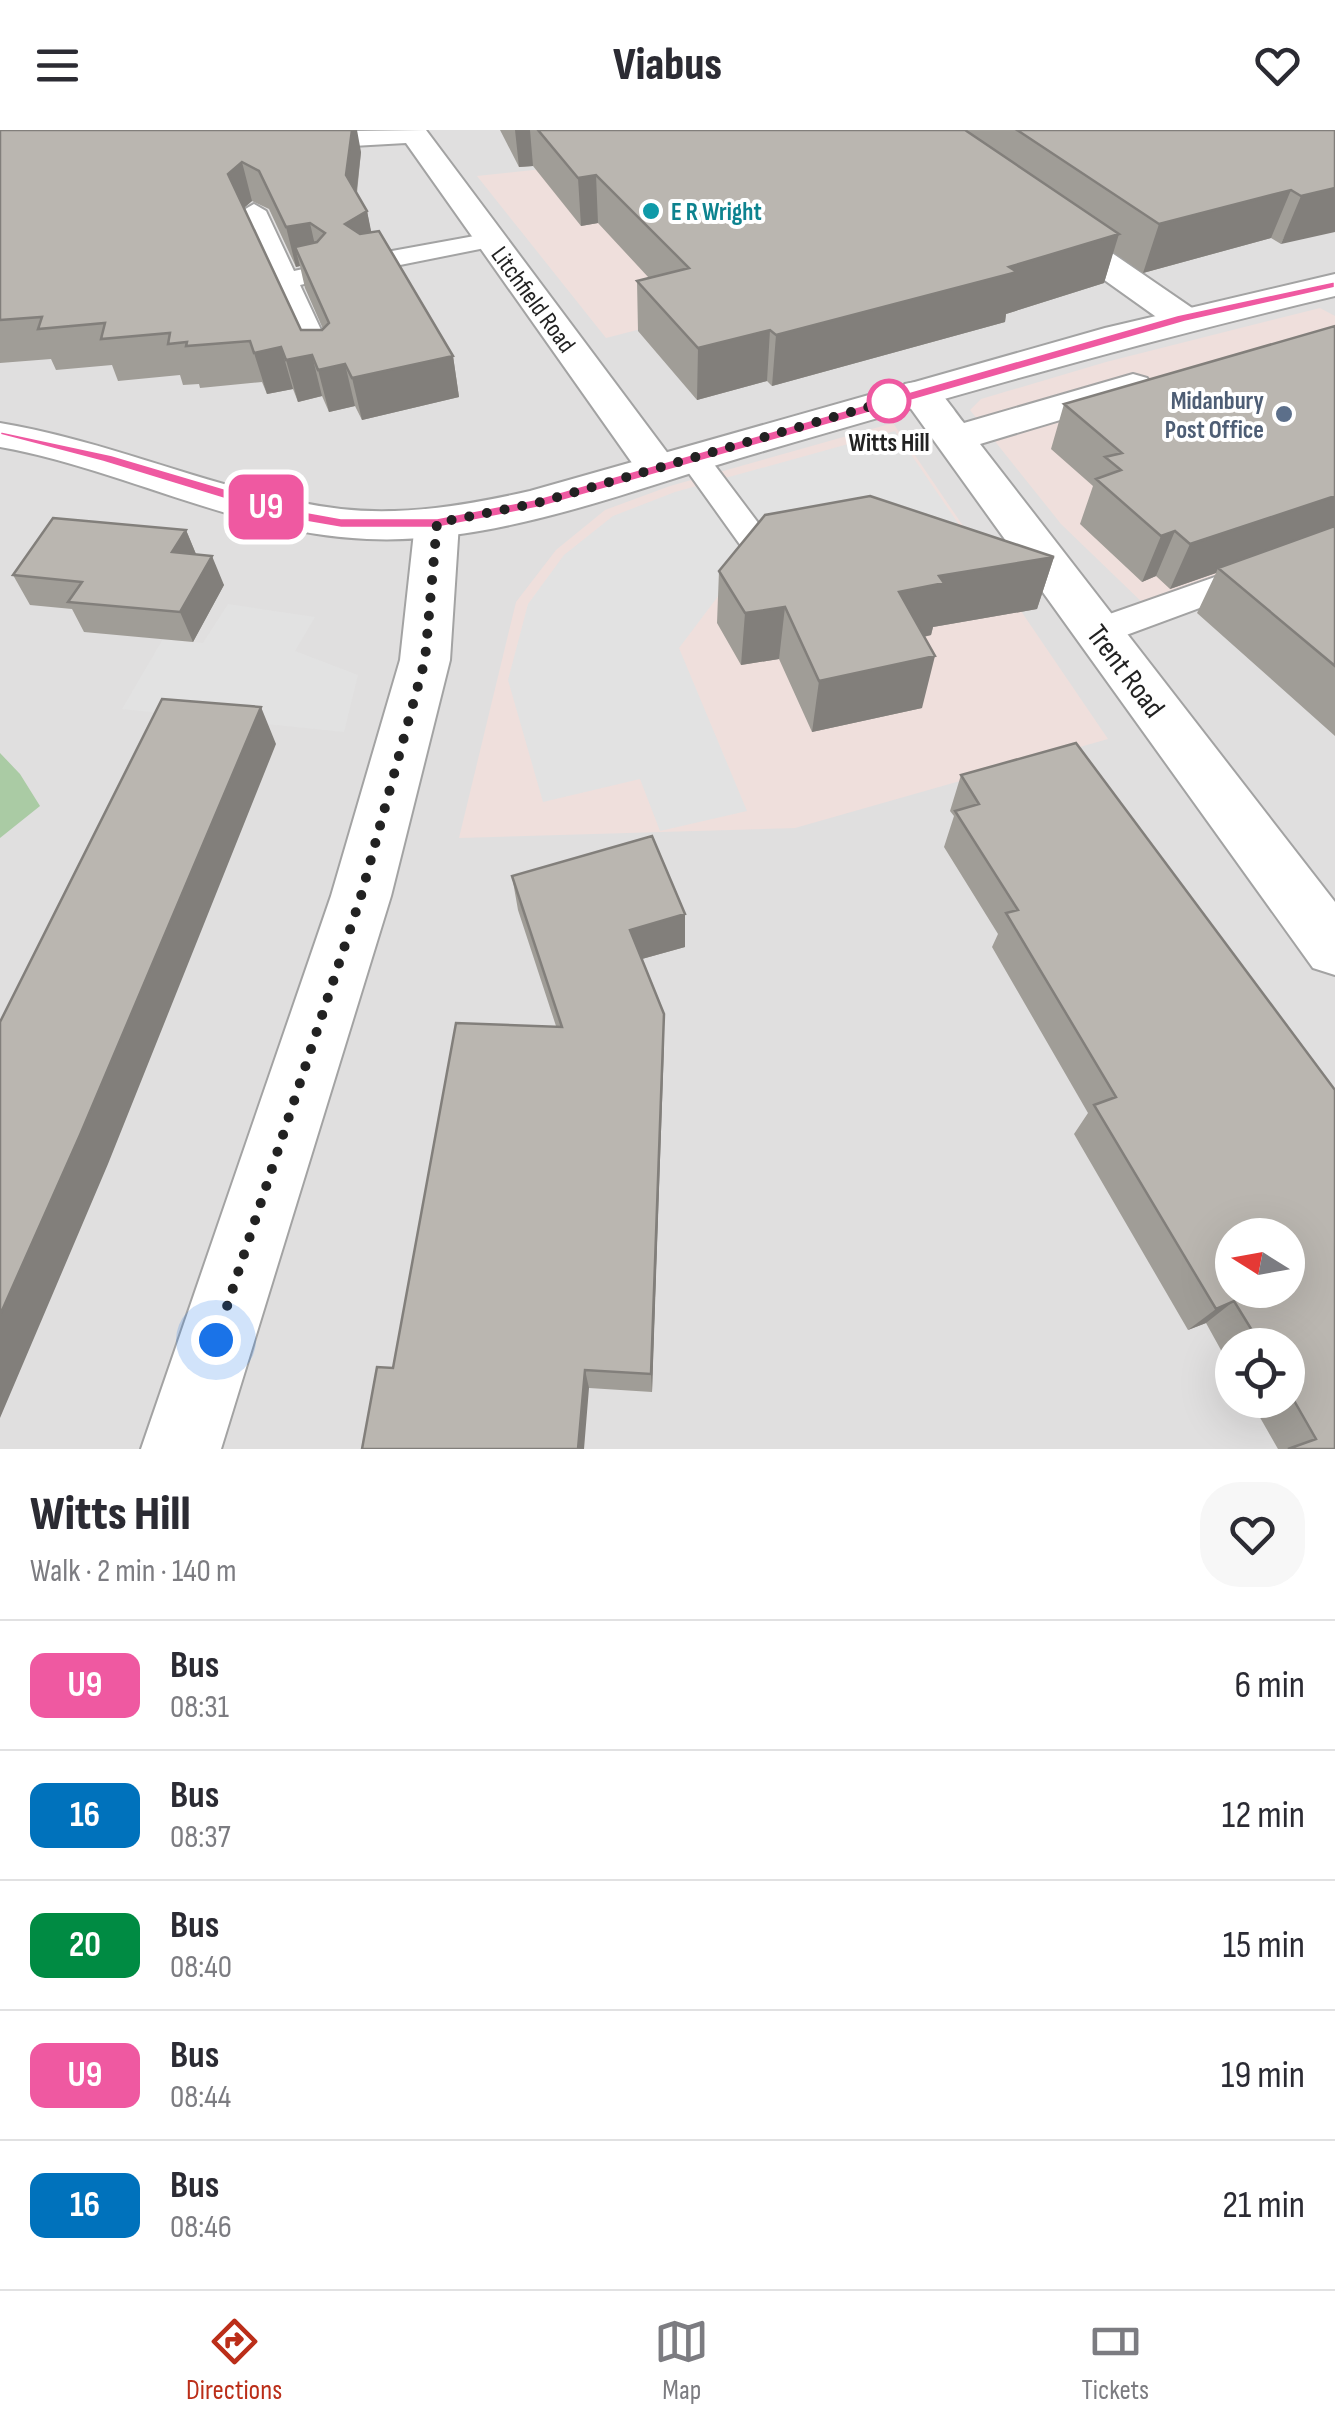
<!DOCTYPE html>
<meta charset="utf-8">
<style>
:root{--surface:#fff;--page:#f7f7f7;--text:#2b2b33;--muted:#7c7c81;--line:#e1e1e2;--accent:#bb2e19}
body{margin:0;font-family:"Sofia Sans Condensed",sans-serif;background:var(--page);color:var(--text);height:100vh;display:flex;flex-direction:column;font-size:38px;white-space:nowrap}
*{box-sizing:border-box;margin:0}
p{font-size:32px;color:var(--muted)}
.icon{flex:none;width:55px;height:55px;fill:none;stroke:currentColor;stroke-width:2;stroke-linecap:round;stroke-linejoin:round}
.map{position:relative;height:1319px;overflow:hidden}
.sheet{display:flex;flex-direction:column;background:var(--surface);flex:1}
.sheet>*{flex:none}
.badge{padding:0 20px;border-radius:15px;font-size:35px;line-height:65px}
.needle{width:65px;rotate:281deg}
.tools{position:absolute;left:1215px;top:1088px;display:grid;gap:20px}
.tools a{display:grid;place-items:center;width:90px;height:90px;border-radius:50%;background:var(--surface);box-shadow:0 10px 40px #0002;font-size:50px}
.you{position:absolute;width:50px;height:50px;margin:-25px;border:8px solid #fff;border-radius:50%;background:#1a73e8;box-shadow:0 0 0 15px #1a73e833}
.map>.badge{position:absolute;translate:-50% -50%;box-shadow:0 0 0 5px #fff}
.round{display:grid;place-items:center;flex:none;width:105px;height:105px;border-radius:40px;background:var(--page)}
.head{display:flex;align-items:center;justify-content:space-between;height:170px;padding:0 30px}
h1{font-size:48px;font-weight:800;line-height:75px}
ul{padding:0;list-style:none}
li{display:flex;align-items:center;gap:30px;height:130px;padding:0 30px;border-top:2px solid var(--line)}
li div{flex:1}
li b{display:block;font-size:38px}
li em{font-style:normal}
li .badge{min-width:110px;font-weight:700;text-align:center}
header{display:flex;justify-content:space-between;align-items:center;height:130px;padding:0 30px;background:var(--surface);font-size:45px;font-weight:800}
.dock{display:flex;justify-content:space-around;align-items:center;height:140px;border-top:2px solid var(--line);background:var(--surface);font-size:28px;color:var(--muted)}
.dock a{display:grid;justify-items:center;gap:5px}
.dock .on{color:var(--accent)}
.map>svg:first-child{display:block}
.residential{fill:#e0dfdf;fill-rule:evenodd}
.commercial{fill:#efdfdc}
.forest{fill:#aacba4}
.parking{fill:#e2e2e2}
.lines{fill:none;stroke-linecap:round;stroke-linejoin:round}
.service-casing{stroke:#a3a3a3;stroke-width:4}
.minor-casing{stroke:#a3a3a3;stroke-width:4}
.tertiary-casing{stroke:#a3a3a3;stroke-width:4}
.service{fill:#fff;fill-rule:evenodd}
.minor{fill:#fff;fill-rule:evenodd}
.tertiary{fill:#fff;fill-rule:evenodd}
.wall{fill:#a09d97;fill-rule:evenodd}
.shaded-wall{fill:#827f7b}
.building{fill:#bab6b0;stroke:#827f7b;stroke-width:2.5;fill-rule:evenodd}
.line{fill:#ef59a1;stroke:#fff;stroke-width:2.5}
.walk{stroke:#222;stroke-width:10;stroke-dasharray:0 18}
.culture-dot{fill:#0f9aa8;stroke:#fff;stroke-width:4}
.stop-dot{fill:#fff;stroke:#ef59a1;stroke-width:5}
.service-dot{fill:#5c6f8a;stroke:#fff;stroke-width:4}
.labels{text-anchor:middle;stroke-width:8;stroke-linejoin:round;paint-order:stroke}
.far-culture-label{font-size:25px;font-weight:bold;fill:#0d838f;stroke:#fff;text-anchor:start}
.far-street-label{font-size:25px;fill:#222;stroke:#fff}
.far-service-label{font-size:25px;font-weight:bold;fill:#4e5e75;stroke:#fff;text-anchor:end}
.far-stop-label{font-size:25px;font-weight:bold;fill:#222;stroke:#fff}
.street-label{font-size:30px;fill:#222;stroke:#fff}
</style>
<header><svg class="icon" aria-label="menu" viewBox="0 0 24 24"><path d="M4 6h16M4 12h16M4 18h16"/></svg>Viabus<svg class="icon" aria-label="heart" viewBox="0 0 24 24"><path d="M12 20l-8-8c-3-5 5-10 8-4 3-6 11-1 8 4z"/></svg></header>
<div class="map">
<svg width="1335" height="1319" viewBox="0 0 1335 1319">
<rect width="100%" height="100%" fill="#f1efea"/>
<path class="residential" d="M 0,0 L 1335,0 L 1335,1319 L 0,1319 ZM 1232,1105 L 1288,1105 L 1288,1160 L 1232,1160 ZM 1232,1215 L 1288,1215 L 1288,1270 L 1232,1270 Z"/>
<path class="commercial" d="M 689,23 L 835,149 L 606,208 L 477,46 Z
M 1320,178 L 1335,186 L 1335,411 L 1148,478 L 1061,394 L 970,280 L 981,269 L 1106,232 Z
M 893,293 L 1108,609 L 795,698 L 459,708 L 516,472 L 556,420 L 605,380 L 670,356 Z"/>
<path class="forest" d="M 0,623 L 20,644 L 40,676 L 0,708 Z"/>
<path class="parking" d="M 895,301 L 962,399 L 747,428 L 679,518 L 747,681 L 660,701 L 640,649 L 543,672 L 508,550 L 528,474 L 564,425 L 613,386 L 675,362 Z
M 228,474 L 315,487 L 295,521 L 358,545 L 344,602 L 122,579 L 163,509 L 203,513 Z"/>
<g class="lines">
<defs>
<path id="service" d="M 254,74 L 266,81 L 294,141 L 317,136 L 330,144 L 326,149 L 300,155 L 336,232 L 332,238 L 312,238 L 308,232 L 242,81 Z
M 491,103 L 500,105 L 503,110 L 500,115 L 370,141 L 357,133 L 370,125 Z
M 693,319 L 704,321 L 765,402 L 770,409 L 765,416 L 741,416 L 678,328 Z
M 1335,405 L 1335,428 L 1110,511 L 1097,514 L 1084,511 L 1079,502 L 1084,493 Z"/>
<path id="minor" d="M 426,0 L 672,329 L 678,338 L 672,347 L 657,351 L 642,347 L 406,13 L 282,20 L 267,11 L 282,2 Z
M 1049,85 L 1061,88 L 1195,180 L 1200,188 L 1195,196 L 1169,196 L 1037,102 L 1032,95 L 1037,88 Z
M 1133,244 L 1147,248 L 1153,256 L 1147,264 L 980,314 L 1335,772 L 1335,845 L 1313,838 L 899,262 L 905,254 C 936,246 946,271 964,293 Z
M 437,379 L 453,383 L 459,393 L 450,530 L 391,766 L 221,1319 L 141,1319 L 331,766 L 400,530 L 415,393 L 421,383 Z"/>
<path id="tertiary" d="M 1335,144 L 1335,166 C 1140,212 949,267 757,323 C 632,359 499,415 367,409 C 240,404 123,339 0,317 L 0,293 C 116,312 224,365 341,379 C 404,386 468,375 530,361 L 1105,198 Z"/>
</defs>
<use href="#service" class="service-casing"/>
<use href="#minor" class="minor-casing"/>
<use href="#tertiary" class="tertiary-casing"/>
<use href="#service" class="service"/>
<use href="#minor" class="minor"/>
<use href="#tertiary" class="tertiary"/>
</g>
<path class="wall" d="M 0,0 L 361,22 L 357,63 L 367,81 L 371,103 L 453,226 L 459,267 L 362,290 L 355,276 L 329,282 L 322,266 L 298,272 L 293,259 L 267,264 L 262,252 L 200,258 L 199,254 L 183,255 L 180,245 L 118,251 L 112,235 L 56,240 L 51,229 L 0,233 ZM 252,71 L 269,79 L 296,137 L 300,136 L 305,158 L 323,199 L 322,200 L 301,200 L 244,78 Z
M 500,0 L 1335,0 L 1281,114 L 1271,108 L 1143,143 L 1113,122 L 1104,153 L 1006,184 L 1005,192 L 772,256 L 767,251 L 697,270 L 638,201 L 637,151 L 649,148 L 598,93 L 581,96 L 533,36 L 519,37 Z
M 1335,196 L 1335,606 L 1197,483 L 1216,443 L 1170,459 L 1156,446 L 1142,452 L 1080,394 L 1093,356 L 1051,319 L 1064,274 Z
M 186,400 L 196,424 L 224,455 L 193,512 L 84,502 L 72,479 L 30,475 L 13,445 Z
M 1054,427 L 1037,479 L 933,497 L 931,505 L 924,507 L 922,578 L 812,602 L 779,529 L 741,535 L 717,493 L 719,441 Z
M 1076,613 L 1335,1319 L 1278,1319 L 1250,1270 L 1288,1270 L 1288,1215 L 1232,1215 L 1232,1240 L 1206,1193 L 1188,1200 L 1074,1004 L 1088,983 L 992,817 L 998,804 L 944,717 L 954,686 L 950,681 L 961,645 Z
M 512,746 L 685,817 L 642,829 L 664,884 L 652,1262 L 589,1258 L 393,1238 L 556,896 L 518,780 Z"/>
<path class="shaded-wall" d="M 352,0 L 357,0 L 361,22 L 354,84 L 346,45 Z
M 515,0 L 530,0 L 533,36 L 519,37 Z
M 242,32 L 252,71 L 239,82 L 228,44 Z
M 596,45 L 598,93 L 581,96 L 578,48 Z
M 1335,58 L 1335,102 L 1281,114 L 1301,66 Z
M 1291,60 L 1271,108 L 1143,143 L 1159,94 Z
M 367,81 L 375,120 L 345,94 Z
M 310,93 L 319,133 L 295,117 L 300,136 L 296,137 L 286,97 Z
M 1119,104 L 1104,153 L 1006,184 L 1005,192 L 772,256 L 776,205 Z
M 770,200 L 767,251 L 697,270 L 698,218 Z
M 281,217 L 293,259 L 267,264 L 254,223 Z
M 312,225 L 322,266 L 298,272 L 286,230 Z
M 453,226 L 459,267 L 362,290 L 352,248 Z
M 345,234 L 355,276 L 329,282 L 318,240 Z
M 1335,366 L 1335,403 L 1218,438 L 1216,443 L 1170,459 L 1190,414 Z
M 186,400 L 198,429 L 172,422 Z
M 1175,401 L 1156,446 L 1142,452 L 1161,406 Z
M 212,426 L 224,455 L 193,512 L 180,482 Z
M 1054,427 L 1037,479 L 933,497 L 931,505 L 889,514 L 899,462 L 939,446 Z
M 785,477 L 779,529 L 741,535 L 745,483 Z
M 935,526 L 922,578 L 812,602 L 819,551 Z
M 261,577 L 276,614 L 108,1034 L 0,1288 L 0,1185 Z
M 685,784 L 685,817 L 631,832 L 630,800 Z
M 664,884 L 664,915 L 652,1262 L 651,1244 Z
M 1234,1171 L 1206,1193 L 1188,1200 L 1216,1179 Z
M 585,1240 L 589,1258 L 584,1319 L 578,1319 Z"/>
<path class="building" d="M 0,0 L 352,0 L 346,45 L 367,81 L 345,94 L 360,104 L 379,101 L 453,226 L 352,248 L 345,234 L 318,240 L 312,225 L 286,230 L 281,217 L 254,223 L 250,211 L 186,216 L 187,212 L 168,214 L 170,203 L 101,209 L 105,193 L 38,199 L 42,187 L 0,190 ZM 242,32 L 259,41 L 286,97 L 310,93 L 325,103 L 317,112 L 295,117 L 329,193 L 322,200 L 301,200 L 228,44 Z
M 538,0 L 965,0 L 1119,104 L 1009,137 L 1017,142 L 776,205 L 770,200 L 698,218 L 637,151 L 689,138 L 596,45 L 578,48 Z
M 1017,0 L 1335,0 L 1335,58 L 1301,66 L 1291,60 L 1159,94 Z
M 1335,196 L 1335,366 L 1190,414 L 1175,401 L 1161,406 L 1096,349 L 1121,340 L 1105,327 L 1122,323 L 1064,274 Z
M 870,366 L 1054,427 L 939,446 L 944,453 L 899,462 L 935,526 L 819,551 L 785,477 L 745,483 L 719,441 L 765,385 Z
M 53,388 L 186,400 L 172,422 L 212,426 L 180,482 L 68,472 L 82,452 L 13,445 Z
M 1335,396 L 1335,536 L 1218,438 Z
M 162,569 L 261,577 L 80,1005 L 0,1185 L 0,892 Z
M 1076,613 L 1335,960 L 1335,1319 L 1288,1319 L 1316,1309 L 1288,1260 L 1288,1215 L 1261,1215 L 1234,1171 L 1216,1179 L 1094,975 L 1116,967 L 1006,783 L 1018,780 L 955,681 L 979,674 L 961,645 ZM 1232,1105 L 1288,1105 L 1288,1160 L 1232,1160 Z
M 652,706 L 685,784 L 630,800 L 664,884 L 651,1244 L 585,1240 L 578,1319 L 362,1319 L 377,1237 L 393,1238 L 456,893 L 562,897 L 512,746 Z"/>
<path class="line" d="M 1335,151 L 1335,158 L 1185,192 L 542,377 L 437,398 L 341,398 L 289,389 L 103,332 L 0,305 L 0,301 L 112,325 L 297,380 L 341,388 L 437,388 L 535,369 L 1177,185 Z"/>
<g class="lines">
<path class="walk" d="M 216,1210 L 361,766 L 413,574 L 425,530 L 437,393 L 537,373 L 889,271"/>
</g>
<circle class="culture-dot" cx="651" cy="81" r="10"/>
<circle class="stop-dot" cx="889" cy="271" r="20"/>
<circle class="service-dot" cx="1284" cy="284" r="10"/>
<g class="labels">
<g class="far-culture-label">
<text x="671" y="90">E R Wright</text>
</g>
<g class="far-street-label">
<text transform="translate(534 169) rotate(54)" y="9">Litchfield Road</text>
</g>
<g class="far-service-label">
<text x="1264" y="279">Midanbury<tspan x="1264" dy="29">Post Office</tspan></text>
</g>
<g class="far-stop-label">
<text x="889" y="321">Witts Hill</text>
</g>
<g class="street-label">
<text transform="translate(1126 541) rotate(53)" y="10">Trent Road</text>
</g>
</g>
</svg>
<div class="tools">
<a><svg class="needle" viewBox="-14 -14 28 28"><path d="M0-13l5 13h-10z" fill="#e53935"/><path d="M0 13l5-13h-10z" fill="#7c7c81"/></svg></a>
<a><svg class="icon" aria-label="locate" viewBox="0 0 24 24"><circle cx="12" cy="12" r="6"/><path d="M12 2v4M12 18v4M2 12h4M18 12h4"/></svg></a>
</div>
<div class="you" style="left:216px;top:1210px"></div>
<b class="badge" style="left:266px;top:377px;background:#ef59a1;color:#fff">U9</b>
</div>
<section class="sheet">
<div class="head"><div><h1>Witts Hill</h1><p>Walk · 2 min · 140 m</p></div><a class="round"><svg class="icon" aria-label="heart" viewBox="0 0 24 24"><path d="M12 20l-8-8c-3-5 5-10 8-4 3-6 11-1 8 4z"/></svg></a></div>
<ul>
<li><span class="badge" style="background:#ef59a1;color:#fff">U9</span><div><b>Bus</b><p>08:31</p></div><em>6 min</em></li>
<li><span class="badge" style="background:#0072bc;color:#fff">16</span><div><b>Bus</b><p>08:37</p></div><em>12 min</em></li>
<li><span class="badge" style="background:#008b43;color:#fff">20</span><div><b>Bus</b><p>08:40</p></div><em>15 min</em></li>
<li><span class="badge" style="background:#ef59a1;color:#fff">U9</span><div><b>Bus</b><p>08:44</p></div><em>19 min</em></li>
<li><span class="badge" style="background:#0072bc;color:#fff">16</span><div><b>Bus</b><p>08:46</p></div><em>21 min</em></li>
</ul>
</section>
<nav class="dock">
<a class="on"><svg class="icon" aria-label="directions" viewBox="0 0 24 24"><path d="M12 3l9 9-9 9-9-9zM9 14v-3h6M13 9l2 2-2 2"/></svg>Directions</a>
<a><svg class="icon" aria-label="map" viewBox="0 0 24 24"><path d="M3 6l6-2 6 2 6-2v14l-6 2-6-2-6 2zM9 4v14M15 6v14"/></svg>Map</a>
<a><svg class="icon" aria-label="tickets" viewBox="0 0 24 24"><path d="M3 7h18v10H3zM15 7v10"/></svg>Tickets</a>
</nav>
